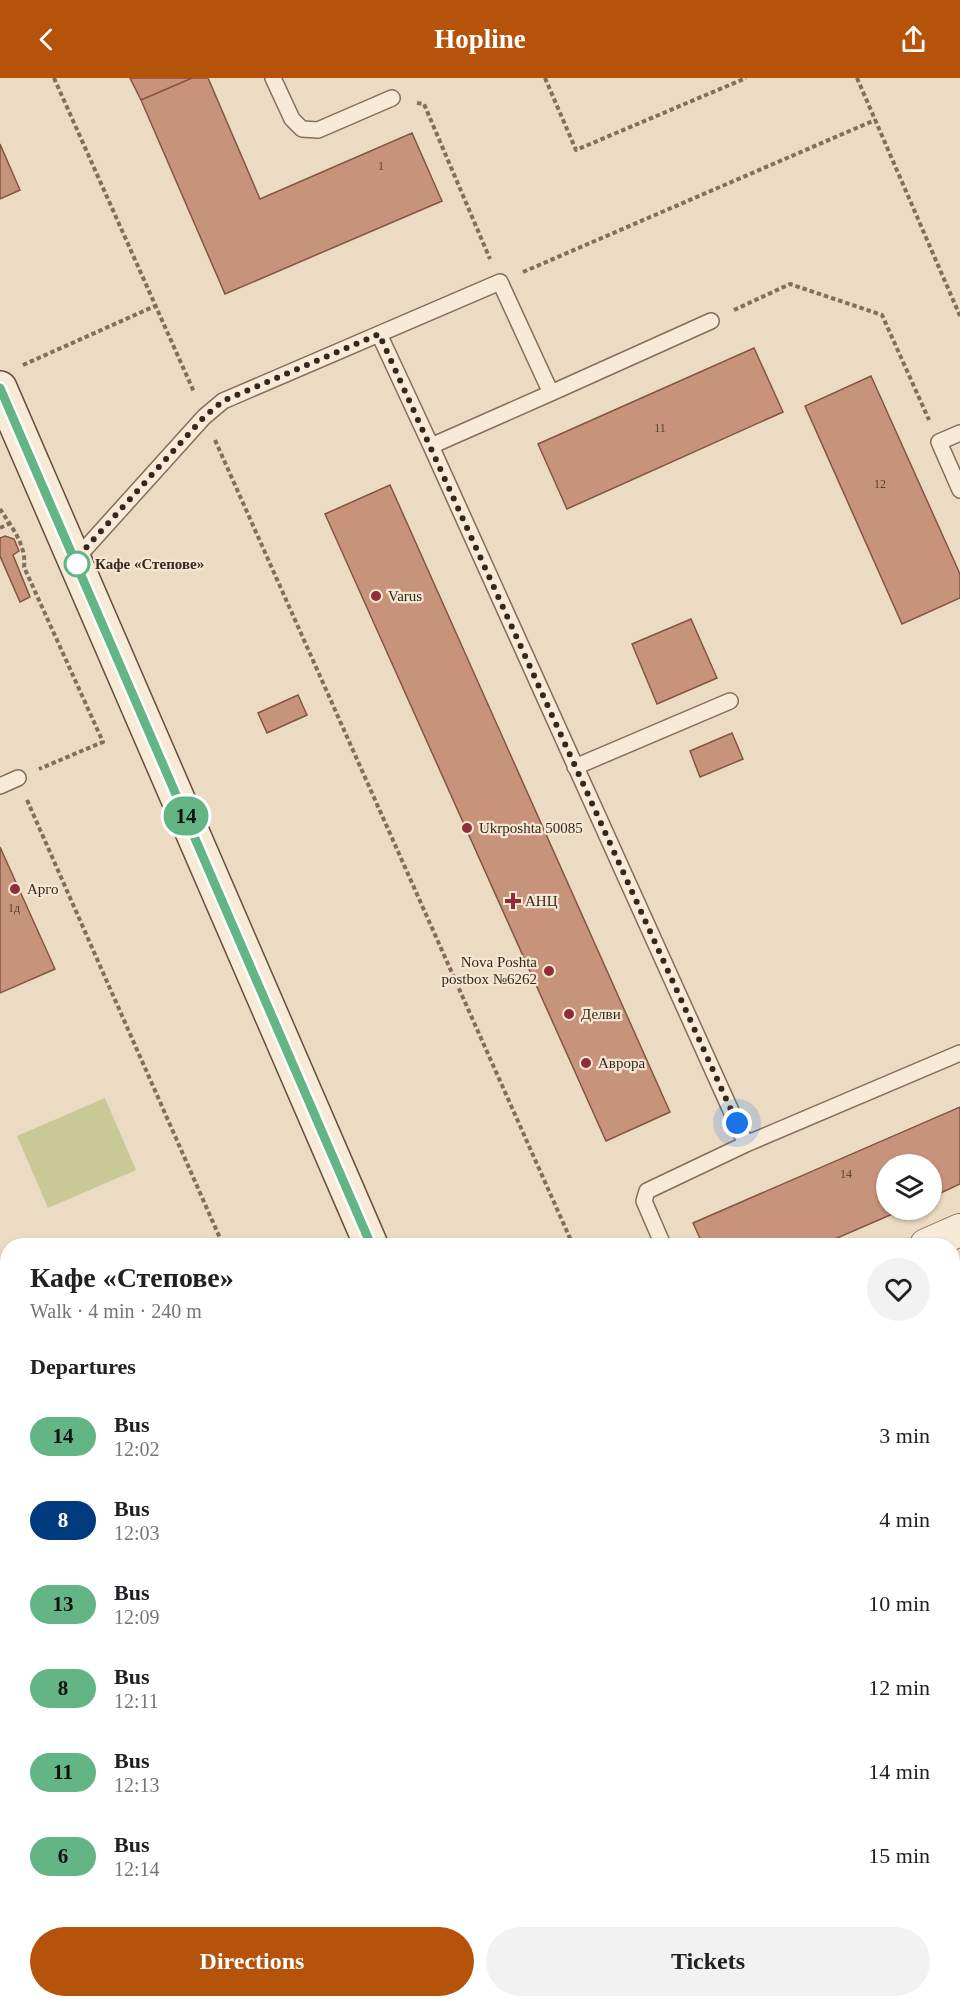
<!DOCTYPE html>
<meta charset="utf-8">
<style>
:root{--surface:#fff;--page:#f2f2f2;--text:#202124;--muted:#757577;--accent:#b45309}
body{margin:0;font-family:Georgia,serif;background:var(--page);color:var(--text);height:100vh;display:flex;flex-direction:column;font-size:22px;white-space:nowrap}
*{box-sizing:border-box;margin:0}
p{font-size:20px;color:var(--muted)}
.icon{flex:none;width:33px;height:33px;fill:none;stroke:currentColor;stroke-width:2;stroke-linecap:round;stroke-linejoin:round}
.map{position:relative;flex:1;overflow:hidden}
.panel{position:absolute;left:0px;top:1160px;width:960px;height:770px;display:flex;flex-direction:column;background:var(--surface);border-radius:24px 24px 0 0;box-shadow:0 2px 4px #0004}
.panel>*{flex:none}
.badge{padding:0 12px;border-radius:20px;font-size:21px;line-height:39px}
.buttons{position:absolute;left:876px;top:1076px;display:grid;gap:12px}
.buttons a{display:grid;place-items:center;width:66px;height:66px;border-radius:50%;background:var(--surface);box-shadow:0 2px 4px #0004;font-size:30px}
.you{position:absolute;width:30px;height:30px;margin:-15px;border:4px solid #fff;border-radius:50%;background:#1a73e8;box-shadow:0 0 0 9px #1a73e833}
.map>.badge{position:absolute;translate:-50% -50%;box-shadow:0 0 0 3px #fff}
h2{padding:0 30px;font-size:22px;line-height:54px}
.round{display:grid;place-items:center;flex:none;width:63px;height:63px;border-radius:32px;background:var(--page)}
.overview{display:flex;align-items:center;justify-content:space-between;height:102px;padding:0 30px}
h1{font-size:28px;font-weight:600;line-height:45px}
.button{display:flex;gap:12px;margin-top:auto;padding:12px 30px}
.button a{flex:1;height:69px;border-radius:36px;background:var(--accent);color:#fff;font-size:24px;font-weight:600;line-height:69px;text-align:center}
.button a+a{background:var(--page);color:var(--text)}
ul{padding:0;list-style:none}
li{display:flex;align-items:center;gap:18px;height:84px;padding:0 30px}
li div{flex:1}
li b{display:block;font-size:22px}
li em{font-style:normal}
li .badge{min-width:66px;font-weight:700;text-align:center}
header{display:flex;justify-content:space-between;align-items:center;height:78px;padding:0 30px;background:var(--accent);color:#fff;font-size:27px;font-weight:600}
.map>svg:first-child{display:block}
.green{fill:#c9c997}
.building{fill:#c8937b;stroke:#835542;stroke-width:1.5}
.lines{fill:none;stroke-linecap:round;stroke-linejoin:round}
.lane-casing{stroke:#856d5b;stroke-width:18}
.street-casing{stroke:#856d5b;stroke-width:34}
.secondary-casing{stroke:#674e3e;stroke-width:36}
.path{stroke:#856d5b;stroke-width:4;stroke-dasharray:4.5 3;stroke-linecap:butt}
.lane{stroke:#f7ead6;stroke-width:15}
.street{stroke:#f7ead6;stroke-width:32}
.secondary{stroke:#f7ead6;stroke-width:33}
.line-casing{stroke:#fff;stroke-width:14}
.line{stroke:#64b586;stroke-width:9}
.walk{stroke:#36271e;stroke-width:6;stroke-dasharray:0 10.8}
.stop-dot{fill:#fff;stroke:#64b586;stroke-width:3}
.poi-dot{fill:#912d38;stroke:#f4e7d2;stroke-width:2}
.labels{text-anchor:middle;stroke-width:4.5;stroke-linejoin:round;paint-order:stroke}
.number-label{font-size:12px;fill:#5a4235}
.stop-label{font-size:15px;font-weight:bold;fill:#36271e;stroke:#f4e7d2;text-anchor:start}
.poi-label{font-size:15px;fill:#36271e;stroke:#f4e7d2;text-anchor:start}
</style>
<header><svg class="icon" aria-label="back" viewBox="0 0 24 24"><path d="M15 5l-7 7 7 7"/></svg>Hopline<svg class="icon" aria-label="share" viewBox="0 0 24 24"><path d="M12 15V3M7 8l5-5 5 5M5 13v7h14v-7"/></svg></header>
<div class="map">
<svg width="960" height="1928" viewBox="0 0 960 1928">
<rect width="100%" height="100%" fill="#ecdbc3"/>
<path class="green" d="M 105,1020 L 136,1092 L 48,1130 L 17,1058 Z
M 462,1922 L 517,1922 L 524,1928 L 460,1928 Z"/>
<path class="building" d="M 130,0 L 192,0 L 141,22 Z
M 192,0 L 208,0 L 260,121 L 412,55 L 442,123 L 225,216 L 141,22 Z
M 0,66 L 20,112 L 0,121 Z
M 754,270 L 783,334 L 567,431 L 538,366 Z
M 871,298 L 960,496 L 960,520 L 902,546 L 805,328 Z
M 390,407 L 670,1034 L 606,1063 L 325,436 Z
M 5,458 L 14,461 L 19,473 L 13,477 L 30,519 L 20,524 L 0,478 L 0,460 Z
M 691,541 L 717,600 L 657,626 L 632,566 Z
M 298,617 L 307,637 L 267,655 L 258,635 Z
M 732,655 L 743,681 L 700,699 L 690,673 Z
M 0,769 L 55,891 L 0,915 Z
M 960,1029 L 960,1106 L 932,1119 L 932,1086 L 886,1086 L 886,1131 L 904,1131 L 821,1167 L 703,1167 L 693,1145 Z
M 0,1214 L 8,1231 L 0,1235 Z
M 8,1232 L 8,1431 L 0,1414 L 0,1235 Z
M 952,1459 L 960,1475 L 960,1479 L 952,1483 Z
M 0,1812 L 8,1828 L 8,1875 L 0,1878 Z
M 20,1922 L 39,1922 L 42,1928 L 6,1928 Z
M 882,1922 L 939,1922 L 926,1928 L 885,1928 Z"/>
<g class="lines">
<defs>
<path id="lane" d="M 273,0 L 292,41 L 302,51 L 318,52 L 392,20
M 379,256 L 431,368 L 551,315
M 960,355 L 939,364 L 960,412
M 431,368 L 746,1066
M 75,482 L 204,339 L 223,323 L 500,204 L 551,315 L 711,243
M 575,689 L 730,623
M 0,708 L 18,700
M 663,1167 L 644,1123 L 647,1113 L 746,1066 L 960,975
M 952,1337 L 960,1356
M 952,1751 L 960,1748
M 517,1922 L 524,1928"/>
<path id="street" d="M 926,1167 L 960,1152
M 0,1672 L 8,1689
M 117,1922 L 120,1928"/>
<path id="secondary" d="M 0,310 L 371,1167
M 433,1928 L 435,1922"/>
</defs>
<use href="#lane" class="lane-casing"/>
<use href="#street" class="street-casing"/>
<use href="#secondary" class="secondary-casing"/>
<path class="path" d="M 54,0 L 194,314
M 545,0 L 576,72 L 746,0
M 857,0 L 960,238
M 417,25 L 424,26 L 490,181
M 523,194 L 875,42
M 734,232 L 790,206 L 882,237 L 929,342
M 23,287 L 155,228
M 215,362 L 573,1167
M 0,431 C 11,448 27,468 24,489 L 103,664 L 39,691
M 0,450 L 10,445
M 27,722 L 223,1167
M 353,1928 L 355,1922"/>
<use href="#lane" class="lane"/>
<use href="#street" class="street"/>
<use href="#secondary" class="secondary"/>
</g>
<g class="lines">
<defs>
<path id="line" d="M 0,310 L 371,1167"/>
</defs>
<use href="#line" class="line-casing"/>
<use href="#line" class="line"/>
<path class="walk" d="M 77,486 L 75,482 L 204,339 L 223,323 L 379,256 L 737,1045"/>
</g>
<circle class="stop-dot" cx="77" cy="486" r="12"/>
<g class="poi-dot">
<circle cx="376" cy="518" r="6"/>
<circle cx="467" cy="750" r="6"/>
<circle cx="15" cy="811" r="6"/>
<path d="M510 814h6v6h6v6h-6v6h-6v-6h-6v-6h6z"/>
<circle cx="549" cy="893" r="6"/>
<circle cx="569" cy="936" r="6"/>
<circle cx="586" cy="985" r="6"/>
</g>
<g class="labels">
<g class="number-label">
<text x="381" y="92">1</text>
<text x="660" y="354">11</text>
<text x="880" y="410">12</text>
<text x="14" y="834">1д</text>
<text x="846" y="1100">14</text>
</g>
<g class="stop-label">
<text x="95" y="491">Кафе «Степове»</text>
</g>
<g class="poi-label">
<text x="388" y="523">Varus</text>
<text x="479" y="755">Ukrposhta 50085</text>
<text x="27" y="816">Арго</text>
<text x="525" y="828">АНЦ</text>
<text x="537" y="889" text-anchor="end">Nova Poshta<tspan x="537" dy="17">postbox №6262</tspan></text>
<text x="581" y="941">Делви</text>
<text x="598" y="990">Аврора</text>
</g>
</g>
</svg>
<div class="buttons">
<a><svg class="icon" aria-label="layers" viewBox="0 0 24 24"><path d="M12 4l9 5-9 5-9-5zM3 14l9 5 9-5"/></svg></a>
</div>
<div class="you" style="left:737px;top:1045px"></div>
<b class="badge" style="left:186px;top:738px;background:#64b586;color:#111">14</b>
<section class="panel">
<div class="overview"><div><h1>Кафе «Степове»</h1><p>Walk · 4 min · 240 m</p></div><a class="round"><svg class="icon" aria-label="heart" viewBox="0 0 24 24"><path d="M12 20l-8-8c-3-5 5-10 8-4 3-6 11-1 8 4z"/></svg></a></div>
<h2>Departures</h2>
<ul>
<li><span class="badge" style="background:#64b586;color:#111">14</span><div><b>Bus</b><p>12:02</p></div><em>3 min</em></li>
<li><span class="badge" style="background:#003b80;color:#fff">8</span><div><b>Bus</b><p>12:03</p></div><em>4 min</em></li>
<li><span class="badge" style="background:#64b586;color:#111">13</span><div><b>Bus</b><p>12:09</p></div><em>10 min</em></li>
<li><span class="badge" style="background:#64b586;color:#111">8</span><div><b>Bus</b><p>12:11</p></div><em>12 min</em></li>
<li><span class="badge" style="background:#64b586;color:#111">11</span><div><b>Bus</b><p>12:13</p></div><em>14 min</em></li>
<li><span class="badge" style="background:#64b586;color:#111">6</span><div><b>Bus</b><p>12:14</p></div><em>15 min</em></li>
</ul>
<div class="button"><a>Directions</a><a>Tickets</a></div>
</section>
</div>
